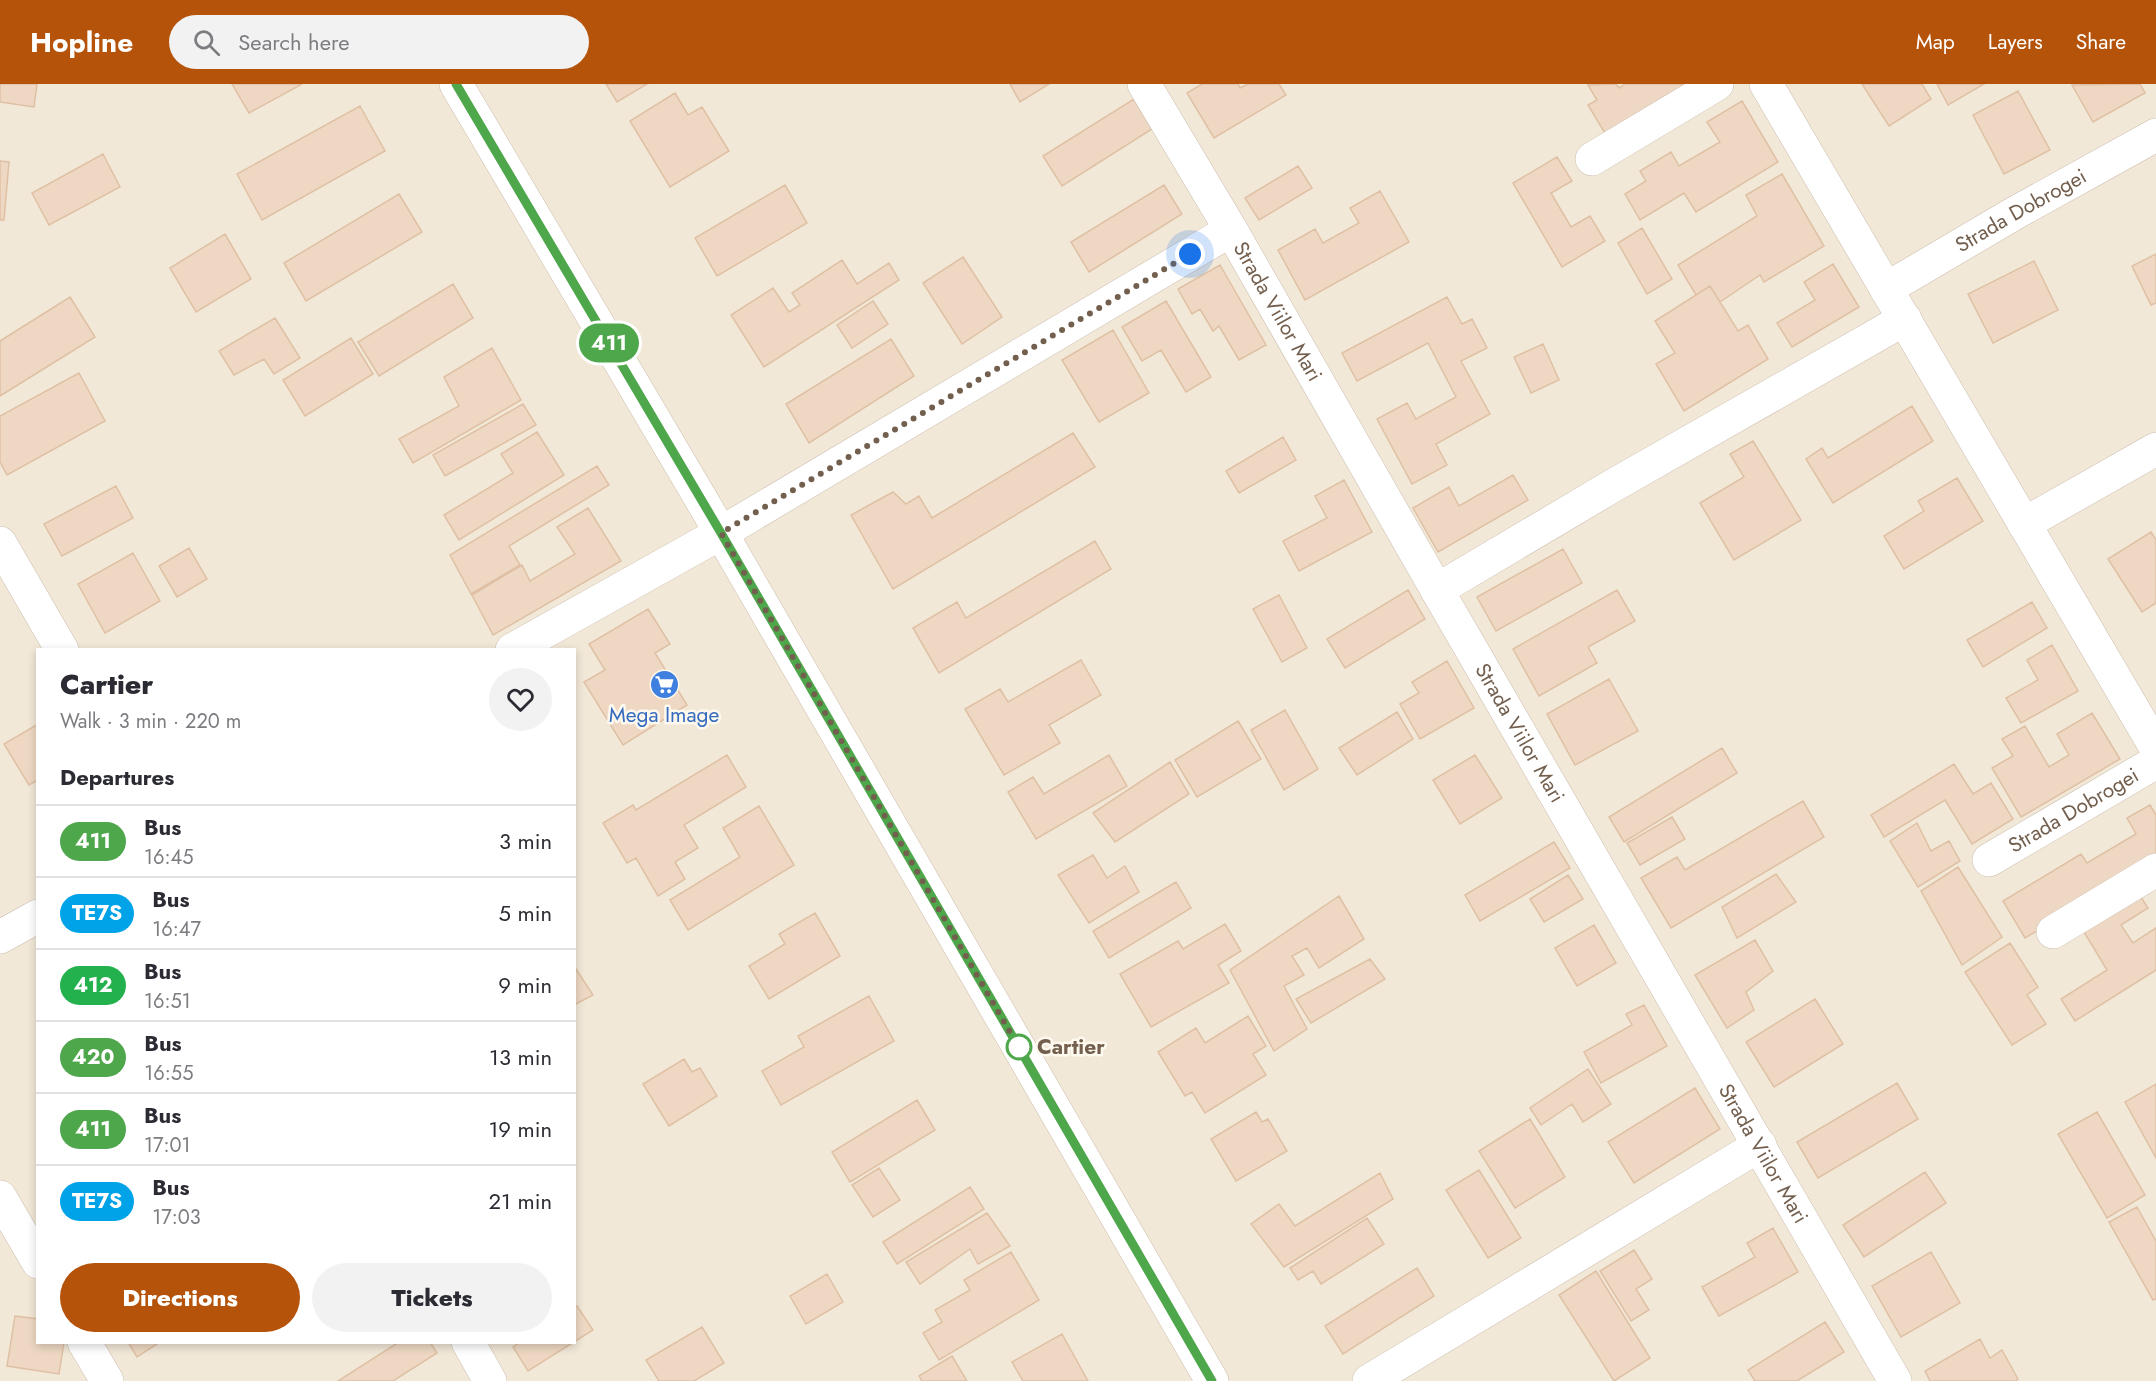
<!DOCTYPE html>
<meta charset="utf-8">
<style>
:root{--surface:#fff;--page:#f2f2f3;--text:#2b2b33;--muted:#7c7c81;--line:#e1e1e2;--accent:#b45309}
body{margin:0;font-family:Jost,sans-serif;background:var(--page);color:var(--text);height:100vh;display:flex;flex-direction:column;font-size:22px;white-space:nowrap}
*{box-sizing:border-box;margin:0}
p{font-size:20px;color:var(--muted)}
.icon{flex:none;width:33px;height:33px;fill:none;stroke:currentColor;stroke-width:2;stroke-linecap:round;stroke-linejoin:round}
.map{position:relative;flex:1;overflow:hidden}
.details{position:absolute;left:36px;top:564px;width:540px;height:696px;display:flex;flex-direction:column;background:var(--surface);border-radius:0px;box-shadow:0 3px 9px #0003}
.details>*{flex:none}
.badge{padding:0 12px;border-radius:20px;font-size:21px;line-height:39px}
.you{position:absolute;width:30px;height:30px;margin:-15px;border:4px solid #fff;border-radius:50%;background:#1a73e8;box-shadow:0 0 0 9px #1a73e833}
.map>.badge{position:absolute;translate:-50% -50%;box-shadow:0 0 0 3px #fff}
h2{padding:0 24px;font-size:22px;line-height:54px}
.round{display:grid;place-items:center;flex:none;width:63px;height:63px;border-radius:32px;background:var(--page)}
.summary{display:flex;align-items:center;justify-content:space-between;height:102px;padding:0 24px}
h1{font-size:28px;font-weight:800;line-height:45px}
.cta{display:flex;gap:12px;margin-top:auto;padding:12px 24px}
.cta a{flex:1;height:69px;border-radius:36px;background:var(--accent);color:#fff;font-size:24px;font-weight:800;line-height:69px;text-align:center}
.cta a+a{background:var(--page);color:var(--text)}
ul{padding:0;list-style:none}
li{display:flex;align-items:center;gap:18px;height:72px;padding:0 24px;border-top:2px solid var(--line)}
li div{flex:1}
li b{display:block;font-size:22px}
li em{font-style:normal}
li .badge{min-width:66px;font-weight:700;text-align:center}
header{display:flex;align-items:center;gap:36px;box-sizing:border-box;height:84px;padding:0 30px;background:var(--accent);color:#fff}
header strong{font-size:28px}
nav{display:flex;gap:33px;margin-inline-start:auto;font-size:21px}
.search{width:420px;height:54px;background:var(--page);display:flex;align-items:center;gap:15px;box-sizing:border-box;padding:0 21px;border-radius:33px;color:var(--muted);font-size:22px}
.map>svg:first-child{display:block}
.residential{fill:#f2e8d8;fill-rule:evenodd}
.building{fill:#eed8c3;stroke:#dfc0a4;stroke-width:1.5}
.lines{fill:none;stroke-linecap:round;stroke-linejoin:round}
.minor-casing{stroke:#ccbeaf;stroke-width:34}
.secondary-casing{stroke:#cebfad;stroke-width:34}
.minor{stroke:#fff;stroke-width:33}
.secondary{stroke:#fff;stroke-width:33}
.line-casing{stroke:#fff;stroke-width:14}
.line{stroke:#4ea74b;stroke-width:9}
.walk{stroke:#735f4e;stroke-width:6;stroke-dasharray:0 10.8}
.stop-dot{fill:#fff;stroke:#4ea74b;stroke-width:3}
.labels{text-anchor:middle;stroke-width:5;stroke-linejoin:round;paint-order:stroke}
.street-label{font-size:21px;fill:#735f4e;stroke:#fef9ef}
.shop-label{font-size:21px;fill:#366cbe;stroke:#fef9ef}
.stop-label{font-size:21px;font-weight:bold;fill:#735f4e;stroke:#fef9ef;text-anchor:start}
</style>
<header>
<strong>Hopline</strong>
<div class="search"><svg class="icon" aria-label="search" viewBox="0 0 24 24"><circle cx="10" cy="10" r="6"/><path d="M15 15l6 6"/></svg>Search here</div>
<nav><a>Map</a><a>Layers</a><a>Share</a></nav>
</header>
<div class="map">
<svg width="2156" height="1297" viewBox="0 0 2156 1297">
<rect width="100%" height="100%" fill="#fbf5e9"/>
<path class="residential" d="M 0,0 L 2156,0 L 2156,1297 L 0,1297 ZM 38,566 L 574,566 L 574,1258 L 38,1258 Z"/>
<path class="building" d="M 0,0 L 37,0 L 34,23 L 0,18 Z
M 232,0 L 302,0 L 249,29 Z
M 606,0 L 647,0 L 617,18 Z
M 1010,0 L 1049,0 L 1020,18 Z
M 1202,0 L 1238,0 L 1240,4 L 1248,0 L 1279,0 L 1286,11 L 1214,54 L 1187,9 Z
M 1616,0 L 1619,4 L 1625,0 L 1692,0 L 1606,51 L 1588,21 L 1597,16 L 1588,1 Z
M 1862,0 L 1922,0 L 1931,15 L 1889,42 Z
M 1937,0 L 1984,0 L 1948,21 Z
M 2140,0 L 2145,9 L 2093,38 L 2072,1 Z
M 2018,7 L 2050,66 L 2004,90 L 1973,31 Z
M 675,9 L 688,31 L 702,23 L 729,67 L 670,103 L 630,37 Z
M 1134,15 L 1152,45 L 1062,102 L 1043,72 Z
M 1742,17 L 1778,78 L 1696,128 L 1684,109 L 1640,136 L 1625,110 L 1646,97 L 1640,87 L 1671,68 L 1679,82 L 1720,58 L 1707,38 Z
M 360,22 L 385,67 L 262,136 L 237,90 Z
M 103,70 L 120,103 L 49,141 L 32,109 Z
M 1557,73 L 1572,97 L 1551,109 L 1571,143 L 1590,132 L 1605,157 L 1562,183 L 1513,99 Z
M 0,77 L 9,78 L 4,136 L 0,136 Z
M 1298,82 L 1312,104 L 1259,136 L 1245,114 Z
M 1782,90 L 1824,162 L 1764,198 L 1760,191 L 1720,218 L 1710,202 L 1696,211 L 1678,181 L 1757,132 L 1746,111 Z
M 785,101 L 807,139 L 717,192 L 695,154 Z
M 1164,101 L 1182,130 L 1089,188 L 1071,158 Z
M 1380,107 L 1409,158 L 1305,216 L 1278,166 L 1315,145 L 1323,159 L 1359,139 L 1350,124 Z
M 399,110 L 422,148 L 306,217 L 284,179 Z
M 1642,144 L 1672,195 L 1647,210 L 1618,159 Z
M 225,150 L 251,195 L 196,228 L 170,184 Z
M 2156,170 L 2156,219 L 2151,221 L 2132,182 Z
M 963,173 L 1002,233 L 962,260 L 923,199 Z
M 842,176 L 857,200 L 889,179 L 899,196 L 764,283 L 731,231 L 773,204 L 789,228 L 800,221 L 792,209 Z
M 2034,177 L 2058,226 L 1993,259 L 1968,210 Z
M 1833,180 L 1859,223 L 1792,263 L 1777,239 L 1815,216 L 1804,198 Z
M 1220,181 L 1266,261 L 1239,276 L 1219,242 L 1213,247 L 1200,225 L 1192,230 L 1178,205 Z
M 453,200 L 473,234 L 379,292 L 358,258 Z
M 1710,202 L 1738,247 L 1748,241 L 1768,275 L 1684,327 L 1656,280 L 1675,269 L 1655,237 Z
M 70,213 L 95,253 L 0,312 L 0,257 Z
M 1447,213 L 1462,240 L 1472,235 L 1487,264 L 1461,277 L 1490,330 L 1436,360 L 1447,381 L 1412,400 L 1377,335 L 1407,319 L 1416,335 L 1456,313 L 1428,259 L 1357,297 L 1342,269 Z
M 873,217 L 888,240 L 852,264 L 837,241 Z
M 1166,217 L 1211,293 L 1186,308 L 1161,266 L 1142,277 L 1122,243 Z
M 275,234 L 300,274 L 274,290 L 264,275 L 234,291 L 219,267 Z
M 1113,246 L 1149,309 L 1099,338 L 1062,276 Z
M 351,254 L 373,290 L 305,332 L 283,296 Z
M 891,255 L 914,292 L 809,359 L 786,320 Z
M 1543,260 L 1559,296 L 1531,309 L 1514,273 Z
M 492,264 L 521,316 L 413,379 L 399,355 L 459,322 L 444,293 Z
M 79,289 L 105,337 L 7,391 L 0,378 L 0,332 Z
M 523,320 L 536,341 L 445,392 L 433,371 Z
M 1912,322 L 1933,357 L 1833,419 L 1806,375 L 1822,364 L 1828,374 Z
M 537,348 L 564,391 L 459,456 L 444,431 L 513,389 L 501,370 Z
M 1073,349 L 1095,383 L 893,505 L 851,431 L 893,408 L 906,420 L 919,412 L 932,434 Z
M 1283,353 L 1296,376 L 1239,409 L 1226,387 Z
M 1753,357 L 1801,436 L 1734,476 L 1700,419 L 1744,393 L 1730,370 Z
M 597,382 L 609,401 L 509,462 L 520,481 L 471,510 L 450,471 Z
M 1513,391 L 1528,416 L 1438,468 L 1413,424 L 1449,403 L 1459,422 Z
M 1957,394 L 1983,437 L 1904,485 L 1884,452 L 1924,427 L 1918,417 Z
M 1344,396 L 1372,448 L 1299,487 L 1283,457 L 1327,434 L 1315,412 Z
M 116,402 L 133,434 L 62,472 L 44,440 Z
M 588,424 L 621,477 L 493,551 L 472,511 L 522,481 L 530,497 L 575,470 L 557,443 Z
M 2151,448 L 2156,456 L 2156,519 L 2142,528 L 2108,475 Z
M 1095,457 L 1111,485 L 939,589 L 913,544 L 957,518 L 966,534 Z
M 189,464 L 207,495 L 177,513 L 159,482 Z
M 1563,465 L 1582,499 L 1496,547 L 1477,513 Z
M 133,469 L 160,517 L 105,549 L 78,500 Z
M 1408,506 L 1425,535 L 1345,584 L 1327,555 Z
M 1617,506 L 1635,537 L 1588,563 L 1597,579 L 1539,612 L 1513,565 Z
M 1279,511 L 1307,564 L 1282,578 L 1253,525 Z
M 2032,518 L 2047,544 L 1983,583 L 1967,556 Z
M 648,525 L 670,560 L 655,569 L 687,621 L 623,661 L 584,598 L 605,586 L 589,560 Z
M 2052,561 L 2078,607 L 2021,639 L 2006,614 L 2038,596 L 2027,576 Z
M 1081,576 L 1101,611 L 1049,641 L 1060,659 L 1004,691 L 965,625 L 1000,605 L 1008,618 Z
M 1447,577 L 1474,624 L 1420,655 L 1400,620 L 1419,609 L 1412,598 Z
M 1609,595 L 1638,647 L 1575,681 L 1547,630 Z
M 1285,626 L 1318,685 L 1284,706 L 1251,646 Z
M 1397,628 L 1413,655 L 1357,691 L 1339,664 Z
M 2092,629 L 2120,675 L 2021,733 L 1992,684 L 2013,672 L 2002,655 L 2025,642 L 2049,683 L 2069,671 L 2057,650 Z
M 1238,637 L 1261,675 L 1197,713 L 1175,676 Z
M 38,640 L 38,696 L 29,701 L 4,660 Z
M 1722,664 L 1737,689 L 1624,758 L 1609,733 Z
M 727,671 L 746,703 L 684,741 L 698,764 L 675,778 L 685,795 L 658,812 L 636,774 L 627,779 L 603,739 L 633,721 L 636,726 Z
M 1109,671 L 1127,702 L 1036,755 L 1008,708 L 1033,693 L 1044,710 Z
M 1475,671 L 1502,714 L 1460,740 L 1433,696 Z
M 1170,678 L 1189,710 L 1115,758 L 1093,729 Z
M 1954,680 L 1973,710 L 1991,699 L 2013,735 L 1972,760 L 1945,716 L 1884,753 L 1871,731 Z
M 1803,717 L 1824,753 L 1671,844 L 1641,794 L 1677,773 L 1685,786 Z
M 2150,721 L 2156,731 L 2156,775 L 2025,854 L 2003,817 L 2081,770 L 2087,779 L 2136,750 L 2127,734 Z
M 759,722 L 794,781 L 688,846 L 670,816 L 740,773 L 723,744 Z
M 1672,733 L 1685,755 L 1640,781 L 1627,759 Z
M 1917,739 L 1931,767 L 1949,757 L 1960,777 L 1918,803 L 1890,757 Z
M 1554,758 L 1570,784 L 1480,837 L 1465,811 Z
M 1093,771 L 1107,794 L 1125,782 L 1139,808 L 1089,839 L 1058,791 Z
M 1958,783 L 2002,853 L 1962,881 L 1921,807 Z
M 1776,790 L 1796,818 L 1737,854 L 1722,823 Z
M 1568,791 L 1583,815 L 1544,838 L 1530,815 Z
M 1176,798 L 1191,824 L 1109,874 L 1093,847 Z
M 2137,807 L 2148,824 L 2121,841 L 2133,859 L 2156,844 L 2156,886 L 2075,937 L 2061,915 L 2107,886 L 2081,843 Z
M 1339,812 L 1364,855 L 1319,884 L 1307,864 L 1292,872 L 1304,891 L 1284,902 L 1307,945 L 1274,967 L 1230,886 Z
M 815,829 L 840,872 L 769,915 L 749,882 L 785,860 L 779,850 Z
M 1225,840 L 1241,867 L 1218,881 L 1229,899 L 1151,943 L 1120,890 L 1178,857 L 1183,865 Z
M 1594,841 L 1616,879 L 1577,902 L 1555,864 Z
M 1755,856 L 1773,887 L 1746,908 L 1754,926 L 1727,944 L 1695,891 Z
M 2010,859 L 2038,903 L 2027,911 L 2046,940 L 2012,961 L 1965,888 Z
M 1370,875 L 1385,895 L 1311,939 L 1296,915 Z
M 574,882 L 593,911 L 574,921 Z
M 869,912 L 894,957 L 781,1021 L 762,987 L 804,963 L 798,952 Z
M 1815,915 L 1843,960 L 1774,1003 L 1746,958 Z
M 1644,921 L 1667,962 L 1601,999 L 1584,968 L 1632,941 L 1626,930 Z
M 1248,932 L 1266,962 L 1253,970 L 1266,991 L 1205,1029 L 1192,1008 L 1185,1012 L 1158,968 L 1196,944 L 1205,959 Z
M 684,975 L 692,988 L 700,984 L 717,1012 L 669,1042 L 643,1000 Z
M 1588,985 L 1611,1020 L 1583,1038 L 1572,1020 L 1541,1041 L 1530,1024 Z
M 1897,999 L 1918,1035 L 1818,1094 L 1797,1058 Z
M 2156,1000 L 2156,1074 L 2125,1018 Z
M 1695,1004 L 1720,1045 L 1634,1099 L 1608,1058 Z
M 917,1016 L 935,1046 L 850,1098 L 832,1068 Z
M 1256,1028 L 1262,1038 L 1268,1035 L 1287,1067 L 1236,1097 L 1211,1055 Z
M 2097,1028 L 2145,1111 L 2107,1134 L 2058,1050 Z
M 1530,1035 L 1565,1093 L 1515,1124 L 1479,1067 Z
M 879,1084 L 900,1116 L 873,1133 L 852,1101 Z
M 1479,1086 L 1521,1154 L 1488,1174 L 1446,1106 Z
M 1925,1088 L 1946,1119 L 1864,1173 L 1843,1141 Z
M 1380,1089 L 1393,1115 L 1284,1183 L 1251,1140 L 1279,1120 L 1295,1142 Z
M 970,1103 L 984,1125 L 897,1180 L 883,1158 Z
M 2137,1123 L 2156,1157 L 2156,1215 L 2153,1216 L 2109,1138 Z
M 987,1129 L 1010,1162 L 978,1180 L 970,1165 L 920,1200 L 906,1178 Z
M 1367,1134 L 1384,1160 L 1321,1200 L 1313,1187 L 1298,1196 L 1290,1184 Z
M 1773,1144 L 1798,1188 L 1719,1232 L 1702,1203 L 1755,1173 L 1747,1159 Z
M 1634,1166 L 1652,1195 L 1636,1205 L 1649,1226 L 1631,1237 L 1600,1187 Z
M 1011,1168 L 1039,1216 L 939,1276 L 923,1249 L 942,1238 L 935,1226 L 970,1206 L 964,1196 Z
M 1931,1168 L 1960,1219 L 1901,1253 L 1872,1202 Z
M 1417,1184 L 1434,1212 L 1343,1270 L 1325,1242 Z
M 1596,1187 L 1650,1274 L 1614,1297 L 1559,1211 Z
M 827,1190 L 843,1218 L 806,1240 L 790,1212 Z
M 577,1222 L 593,1246 L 574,1258 L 574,1223 Z
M 15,1232 L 38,1235 L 38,1258 L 64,1258 L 59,1290 L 7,1282 Z
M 1825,1238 L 1844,1268 L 1797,1297 L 1755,1297 L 1748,1286 Z
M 702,1243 L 724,1279 L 694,1297 L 659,1297 L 646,1276 Z
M 1062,1250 L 1088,1297 L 1023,1297 L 1012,1278 Z
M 1980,1255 L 1990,1274 L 2002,1266 L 2018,1295 L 2016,1297 L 1930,1297 L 1925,1287 Z
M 128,1258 L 160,1258 L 137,1273 Z
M 399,1258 L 430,1258 L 437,1269 L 393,1297 L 338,1297 Z
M 520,1258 L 574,1258 L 528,1287 L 513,1263 Z
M 952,1272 L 967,1297 L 922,1297 L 919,1292 Z"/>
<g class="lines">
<defs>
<g id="minor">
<path id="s1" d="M 1144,0 L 1231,146 L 1437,506 L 1895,1297"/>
<path d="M 1766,0 L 2156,664"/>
<path d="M 1592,75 L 1717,0"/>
<path id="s2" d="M 1886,205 L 2015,129 L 2156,51"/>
<path d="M 2024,440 L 2156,365"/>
<path d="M 0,459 L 62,566"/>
<path d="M 1437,506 L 1614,401 L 1905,235"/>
<path d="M 512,566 L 721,449 L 1231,146"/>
<path id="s3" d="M 1989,776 L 2156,678"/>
<path d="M 2053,848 L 2156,786"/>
<path d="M 0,853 L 38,832"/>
<path d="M 0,1113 L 38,1178"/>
<path d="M 84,1258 L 107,1297"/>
<path d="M 468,1258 L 490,1297"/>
<path d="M 1369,1297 L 1760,1061"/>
</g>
<path id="secondary" d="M 456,0 L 721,449 L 1212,1297"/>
</defs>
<use href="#minor" class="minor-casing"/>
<use href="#secondary" class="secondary-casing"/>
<use href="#minor" class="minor"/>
<use href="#secondary" class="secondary"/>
</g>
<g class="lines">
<defs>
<path id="line" d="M 456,0 L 721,449 L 1212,1297"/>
</defs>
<use href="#line" class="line-casing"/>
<use href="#line" class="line"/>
<path class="walk" d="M 1019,963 L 1022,969 L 721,449 L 1190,170"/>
</g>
<defs>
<symbol id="supermarket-disc" viewBox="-11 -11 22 22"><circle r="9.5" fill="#3f7fe0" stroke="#fef9ef"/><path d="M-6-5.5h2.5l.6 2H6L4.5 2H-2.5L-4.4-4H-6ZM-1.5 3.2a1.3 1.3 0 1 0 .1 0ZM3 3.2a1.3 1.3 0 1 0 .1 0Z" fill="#fff"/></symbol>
</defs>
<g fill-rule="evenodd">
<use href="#supermarket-disc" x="648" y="584" width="33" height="33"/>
</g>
<circle class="stop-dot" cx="1019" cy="963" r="12"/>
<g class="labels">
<g class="street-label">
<text dy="7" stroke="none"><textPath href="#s2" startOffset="156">Strada Dobrogei</textPath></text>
<text dy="7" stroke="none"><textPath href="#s1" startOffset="264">Strada Viilor Mari</textPath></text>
<text dy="7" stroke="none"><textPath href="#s1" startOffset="750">Strada Viilor Mari</textPath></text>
<text dy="7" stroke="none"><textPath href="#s3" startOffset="98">Strada Dobrogei</textPath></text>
<text dy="7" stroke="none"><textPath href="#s1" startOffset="1236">Strada Viilor Mari</textPath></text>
</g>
<g class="shop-label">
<text x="664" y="638">Mega Image</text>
</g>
<g class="stop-label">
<text x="1037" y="970">Cartier</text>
</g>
</g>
</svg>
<div class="you" style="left:1190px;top:170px"></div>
<b class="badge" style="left:609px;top:259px;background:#4ea74b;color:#fff">411</b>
<section class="details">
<div class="summary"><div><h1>Cartier</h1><p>Walk · 3 min · 220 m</p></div><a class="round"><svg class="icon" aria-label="heart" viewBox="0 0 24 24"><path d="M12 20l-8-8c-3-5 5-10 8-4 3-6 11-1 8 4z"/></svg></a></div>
<h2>Departures</h2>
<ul>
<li><span class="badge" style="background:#4ea74b;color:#fff">411</span><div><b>Bus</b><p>16:45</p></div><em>3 min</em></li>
<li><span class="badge" style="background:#00a3e8;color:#fff">TE7S</span><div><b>Bus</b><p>16:47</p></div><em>5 min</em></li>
<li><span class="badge" style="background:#23b14d;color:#fff">412</span><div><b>Bus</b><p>16:51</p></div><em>9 min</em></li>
<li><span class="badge" style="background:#4ea74b;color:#fff">420</span><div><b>Bus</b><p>16:55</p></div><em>13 min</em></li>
<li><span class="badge" style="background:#4ea74b;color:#fff">411</span><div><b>Bus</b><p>17:01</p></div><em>19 min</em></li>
<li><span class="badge" style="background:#00a3e8;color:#fff">TE7S</span><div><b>Bus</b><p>17:03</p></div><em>21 min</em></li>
</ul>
<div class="cta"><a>Directions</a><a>Tickets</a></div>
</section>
</div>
